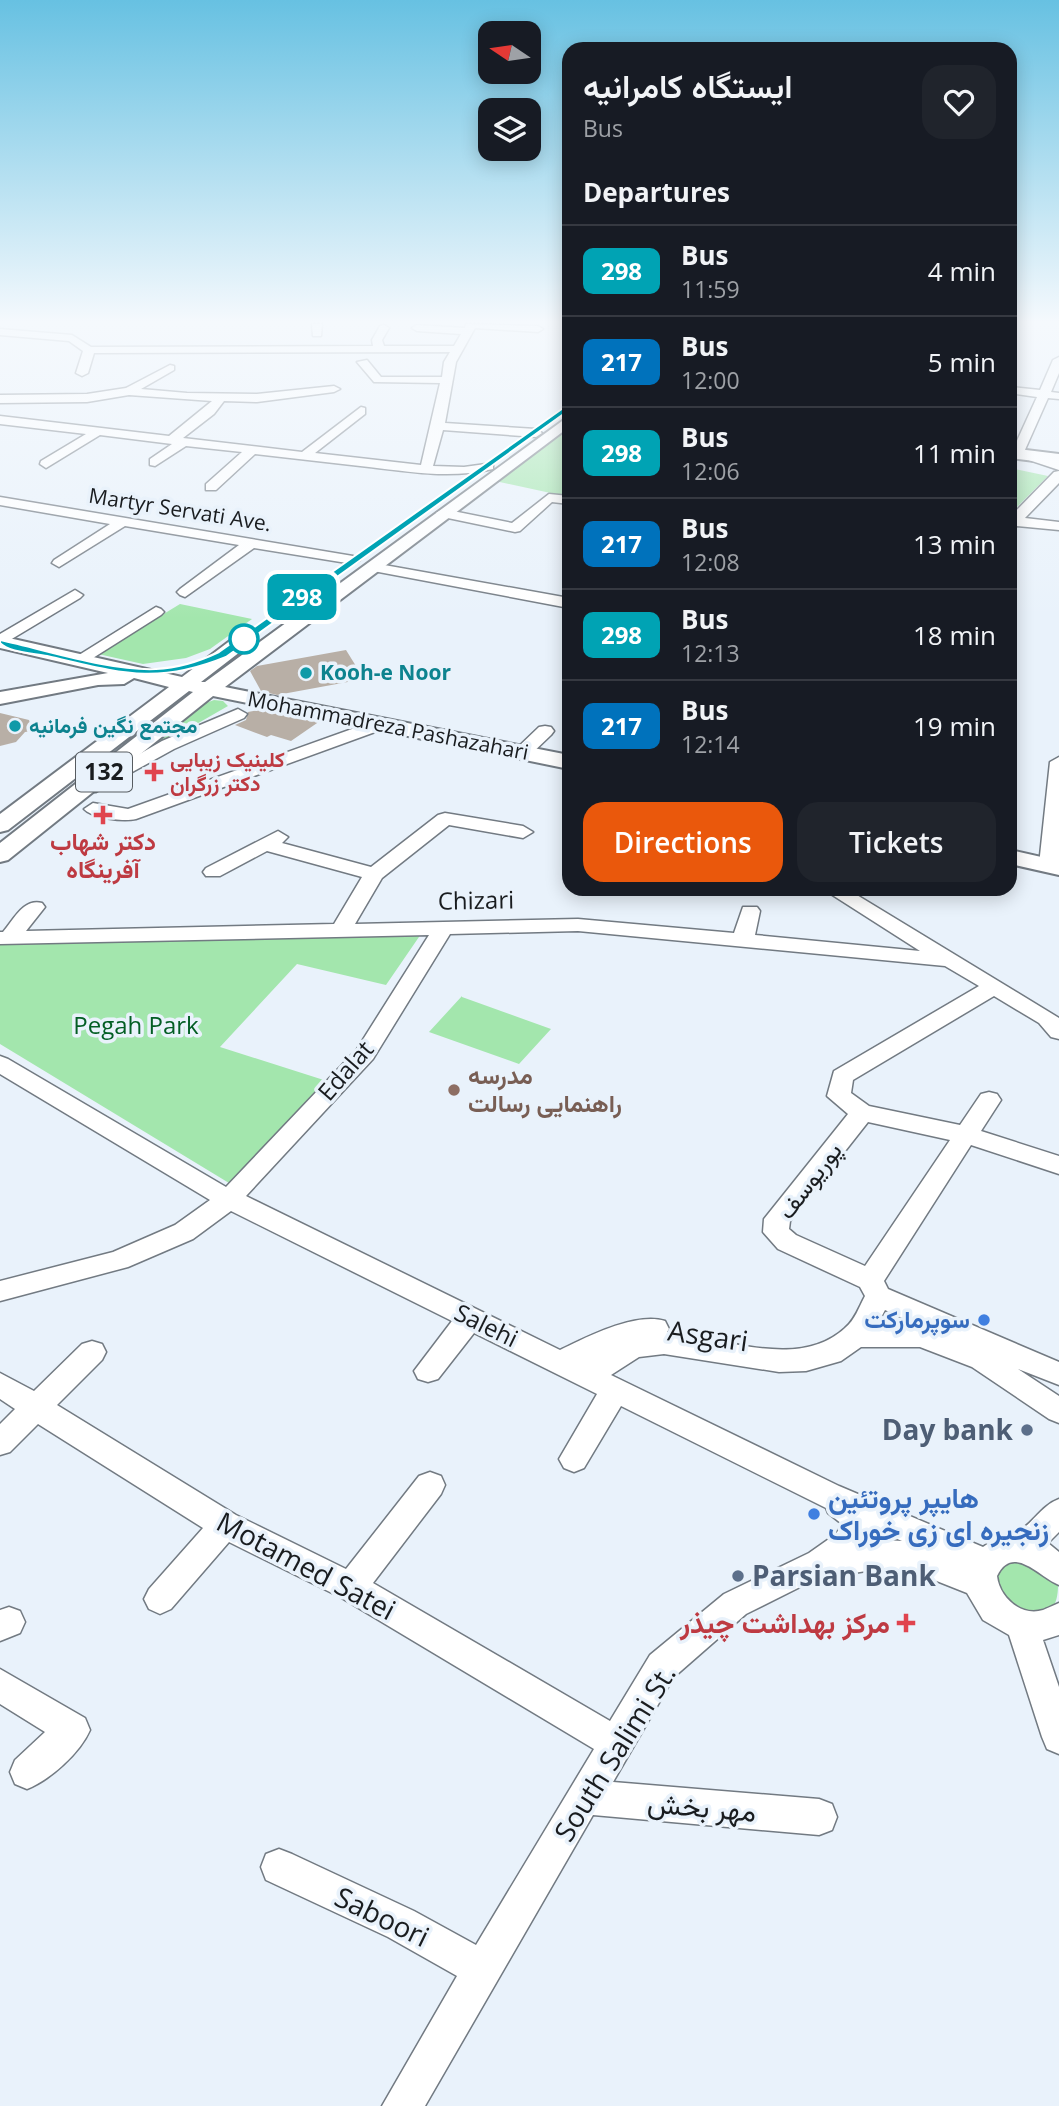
<!DOCTYPE html>
<meta charset="utf-8">
<style>
:root{--surface:#171b24;--page:#20242c;--text:#f1f3f6;--muted:#9ea1a6;--line:#363941;--accent:#ea580c}
body{margin:0;font-family:"Open Sans",Vazirmatn,sans-serif;background:var(--page);color:var(--text);height:100vh;display:flex;flex-direction:column;font-size:26px;white-space:nowrap}
*{box-sizing:border-box;margin:0}
p{font-size:23px;color:var(--muted)}
.icon{flex:none;width:38px;height:38px;fill:none;stroke:currentColor;stroke-width:2;stroke-linecap:round;stroke-linejoin:round}
.map{position:relative;flex:1;overflow:hidden}
.drawer{position:absolute;left:562px;top:42px;width:455px;height:854px;display:flex;flex-direction:column;background:var(--surface);border-radius:21px;box-shadow:0 4px 18px #0003}
.drawer>*{flex:none}
.badge{padding:0 14px;border-radius:10px;font-size:24px;line-height:46px}
.needle{width:46px;rotate:283deg}
.controls{position:absolute;left:478px;top:21px;display:grid;gap:14px}
.controls a{display:grid;place-items:center;width:63px;height:63px;border-radius:14px;background:var(--surface);box-shadow:0 4px 18px #0003;font-size:35px}
.map>.badge{position:absolute;translate:-50% -50%;box-shadow:0 0 0 4px #fff}
h2{padding:0 21px;font-size:26px;line-height:63px}
.round{display:grid;place-items:center;flex:none;width:74px;height:74px;border-radius:21px;background:var(--page)}
.headline{display:flex;align-items:center;justify-content:space-between;height:119px;padding:0 21px}
h1{font-size:33px;font-weight:600;line-height:52px}
.cta{display:flex;gap:14px;margin-top:auto;padding:14px 21px}
.cta a{flex:1;height:80px;border-radius:21px;background:var(--accent);color:#fff;font-size:28px;font-weight:600;line-height:80px;text-align:center}
.cta a+a{background:var(--page);color:var(--text)}
ul{padding:0;list-style:none}
li{display:flex;align-items:center;gap:21px;height:91px;padding:0 21px;border-top:2px solid var(--line)}
li div{flex:1}
li b{display:block;font-size:26px}
li em{font-style:normal}
li .badge{min-width:77px;font-weight:700;text-align:center}
.map>svg:first-child{display:block}
.green{fill:#a3e6ad}
.building{fill:#b8afa6}
.lines{fill:none;stroke-linecap:round;stroke-linejoin:round}
.minor-casing{stroke:#727a82;stroke-width:3}
.major-casing{stroke:#727a82;stroke-width:4}
.minor{fill:#fff;fill-rule:evenodd}
.major{fill:#fff;fill-rule:evenodd}
.line{fill:#00a3b4;stroke:#fff;stroke-width:2}
.stop-dot{fill:#fff;stroke:#00a3b4;stroke-width:3.5}
.culture-dot{fill:#0f9aa8;stroke:#e9f2fb;stroke-width:2.5}
.health-dot{fill:#e0444e;stroke:#e9f2fb;stroke-width:2.5}
.education-dot{fill:#8d6e63;stroke:#e9f2fb;stroke-width:2.5}
.shop-dot{fill:#3f7fe0;stroke:#e9f2fb;stroke-width:2.5}
.service-dot{fill:#5c6f8a;stroke:#e9f2fb;stroke-width:2.5}
.labels{text-anchor:middle;stroke-width:7;stroke-linejoin:round;paint-order:stroke}
.far-street-label{font-size:21px;fill:#191c1f;stroke:#e9f2fb}
.far-culture-label{font-size:21px;font-weight:bold;fill:#0d838f;stroke:#e9f2fb;text-anchor:start}
.far-health-label{font-size:21px;font-weight:bold;fill:#be3a42;stroke:#e9f2fb;text-anchor:start}
.shield{fill:#e9f2fb;stroke:#575c61;stroke-width:2}
.shield-label{font-size:23px;font-weight:bold;fill:#191c1f}
.health-label{font-size:24px;font-weight:bold;fill:#be3a42;stroke:#e9f2fb}
.street-label{font-size:24px;fill:#191c1f;stroke:#e9f2fb}
.park-label{font-size:24px;fill:#035e24;stroke:#e9f2fb}
.education-label{font-size:24px;font-weight:bold;fill:#785e54;stroke:#e9f2fb;text-anchor:start}
.shop-label{font-size:24px;font-weight:bold;fill:#366cbe;stroke:#e9f2fb;text-anchor:end}
.near-street-label{font-size:28px;fill:#191c1f;stroke:#e9f2fb}
.near-service-label{font-size:28px;font-weight:bold;fill:#4e5e75;stroke:#e9f2fb;text-anchor:end}
.near-shop-label{font-size:28px;font-weight:bold;fill:#366cbe;stroke:#e9f2fb;text-anchor:start}
.near-health-label{font-size:28px;font-weight:bold;fill:#be3a42;stroke:#e9f2fb;text-anchor:end}
</style>
<div class="map">
<svg width="1059" height="2106" viewBox="0 0 1059 2106">
<rect width="100%" height="100%" fill="#e9f2fb"/>
<path class="green" d="M 569,428 L 569,497 L 495,481 Z
M 1010,468 L 1048,476 L 1010,514 Z
M 180,604 L 252,619 L 210,649 L 186,658 L 143,664 L 98,654 Z
M 214,700 L 223,701 L 228,706 L 127,764 L 198,706 Z
M 421,934 L 386,985 L 297,964 L 220,1047 L 330,1082 L 229,1183 L 0,1044 L 0,944 Z
M 462,996 L 462,997 L 551,1029 L 519,1064 L 429,1032 Z
M 1011,1554 L 1058,1582 C 1059,1624 1034,1614 1007,1609 L 990,1571 Z"/>
<path class="building" d="M 346,650 L 364,679 L 277,695 L 261,691 L 250,671 L 257,666 Z
M 264,709 L 276,711 L 320,721 L 291,741 L 271,735 L 267,737 L 235,725 L 246,720 L 248,712 Z
M 0,713 L 29,720 L 32,731 L 25,732 L 16,742 L 0,746 Z"/>
<g class="lines">
<defs>
<path id="minor" d="M 312,324 L 322,324 L 321,336 L 313,336 Z
M 466,324 L 538,326 L 543,329 L 538,332 L 475,328 L 456,362 L 445,423 L 536,429 L 542,433 L 536,437 L 443,430 L 433,466 L 464,467 L 493,463 L 493,469 C 451,479 411,472 369,467 C 331,463 293,458 255,454 L 216,490 L 206,490 L 206,484 L 242,452 L 186,446 L 155,466 L 150,465 L 150,459 L 172,444 L 100,435 L 46,468 L 40,464 L 41,461 L 86,434 L 0,424 L 0,416 L 169,436 L 212,401 L 129,395 L 87,402 L 0,403 L 0,395 L 87,394 L 126,388 L 170,365 L 174,366 L 174,370 L 141,389 L 187,393 L 257,394 L 334,386 L 340,389 L 334,392 L 257,402 L 224,401 L 214,414 L 183,438 L 302,452 L 361,407 L 365,408 L 365,414 L 315,453 L 421,465 L 440,383 L 374,382 L 357,362 L 367,360 L 381,377 L 442,377 L 444,362 L 450,352 L 94,353 L 88,373 L 82,376 L 76,373 L 83,351 L 69,341 L 0,335 L 0,329 L 72,335 L 91,347 L 373,346 L 372,340 L 380,326 L 384,325 L 389,328 L 382,340 L 384,346 L 454,346 L 461,334 L 417,331 L 412,328 L 417,325 L 465,328 Z
M 1059,357 L 1059,373 L 1051,392 L 1059,393 L 1059,399 L 1048,398 L 1024,452 L 1059,462 L 1059,470 L 1011,454 L 1037,397 L 1010,393 L 1010,387 L 1040,390 L 1053,360 Z
M 1059,471 L 1059,483 L 1025,518 L 1059,522 L 1059,530 L 1017,526 L 1010,529 L 1010,517 L 1054,472 Z
M 549,494 L 569,496 L 569,504 L 552,502 L 520,531 L 515,532 L 443,517 L 436,513 L 443,509 L 512,523 Z
M 0,497 L 353,556 L 360,560 L 353,564 L 254,548 L 185,597 L 180,595 L 177,592 L 180,589 L 239,545 L 125,526 L 59,567 L 52,563 L 54,560 L 110,524 L 0,505 Z
M 373,563 L 569,598 L 569,608 L 368,570 L 366,567 L 368,564 Z
M 75,590 L 83,595 L 80,598 L 0,646 L 0,634 Z
M 156,607 L 161,609 L 164,612 L 161,615 L 85,663 L 73,663 L 71,660 Z
M 238,709 L 247,714 L 244,718 L 174,749 L 96,792 L 84,792 L 81,788 L 162,741 Z
M 380,719 L 386,720 L 389,724 L 386,728 L 136,819 C 123,822 92,818 84,809 L 93,803 L 128,809 Z
M 545,726 L 551,727 L 554,731 L 551,735 L 528,757 L 516,757 L 513,753 L 516,749 L 539,727 Z
M 1059,757 L 1059,863 L 1056,869 L 1049,871 L 1039,865 L 1050,762 Z
M 445,813 L 523,826 L 533,832 L 523,838 L 449,825 L 382,878 L 355,924 L 578,919 L 734,933 L 743,907 L 757,907 L 760,911 L 755,935 L 920,951 L 823,889 L 847,889 L 1059,1018 L 1059,1039 L 1051,1037 L 1039,1023 L 994,996 L 853,1080 L 851,1093 L 869,1106 L 960,1125 L 981,1094 L 989,1092 L 997,1094 L 1001,1100 L 981,1131 L 1059,1156 L 1059,1174 L 971,1145 L 884,1281 L 888,1289 L 1059,1362 L 1059,1385 L 1018,1369 L 1059,1396 L 1059,1423 L 1049,1419 L 972,1367 L 920,1347 L 861,1347 L 841,1361 L 806,1371 L 779,1372 L 664,1354 L 639,1357 L 611,1375 L 839,1486 L 983,1547 C 993,1539 1003,1540 1014,1534 C 1032,1526 1040,1506 1059,1499 L 1059,1532 L 1048,1543 L 1059,1552 L 1059,1585 C 1040,1578 1013,1543 997,1576 C 999,1596 1020,1617 1043,1610 C 1048,1608 1054,1605 1059,1603 L 1059,1635 L 1043,1640 L 1059,1687 L 1059,1754 L 1047,1749 L 1042,1737 L 1009,1635 L 983,1620 L 967,1593 L 909,1570 L 885,1568 L 816,1579 L 746,1614 L 674,1677 L 613,1782 L 819,1799 L 832,1804 L 837,1817 L 832,1830 L 819,1835 L 593,1815 L 425,2106 L 382,2106 L 457,1976 L 388,1937 L 266,1880 L 261,1867 L 266,1854 L 279,1849 L 292,1854 L 414,1911 L 476,1945 L 594,1749 L 340,1597 L 229,1542 L 171,1609 L 160,1614 L 149,1609 L 144,1599 L 149,1589 L 203,1528 L 38,1424 L 10,1452 L 0,1455 L 0,1424 L 15,1409 L 0,1399 L 0,1373 L 34,1391 L 82,1344 L 92,1341 L 102,1344 L 106,1352 L 102,1360 L 57,1405 L 236,1515 L 346,1569 L 419,1476 L 430,1472 L 441,1476 L 445,1485 L 441,1494 L 373,1583 L 610,1721 L 650,1655 L 724,1594 L 809,1553 L 836,1534 L 842,1524 L 828,1513 L 826,1508 L 621,1406 L 584,1468 L 574,1472 L 564,1468 L 559,1459 L 597,1394 L 474,1333 L 438,1379 L 428,1382 L 418,1379 L 414,1371 L 452,1321 L 231,1211 L 193,1239 L 128,1267 L 0,1301 L 0,1281 L 113,1252 L 175,1225 L 210,1200 L 0,1074 L 0,1056 L 8,1059 L 226,1187 L 357,1049 L 429,935 L 0,944 L 0,932 L 3,932 C 14,919 24,898 42,903 L 45,907 L 26,931 L 334,924 L 362,877 L 267,851 L 220,876 L 206,876 L 203,872 L 206,868 L 278,831 L 288,837 L 282,843 L 371,867 L 438,815 ZM 578,931 L 945,966 L 979,986 L 834,1071 L 827,1096 L 848,1114 L 764,1219 L 763,1232 L 778,1249 L 860,1287 L 865,1296 C 859,1307 855,1320 845,1328 C 798,1371 722,1337 667,1332 L 669,1329 L 665,1321 C 635,1312 587,1337 560,1350 L 246,1196 L 373,1059 L 450,934 ZM 868,1122 L 950,1140 L 865,1266 L 796,1235 L 789,1229 L 790,1221 ZM 885,1310 L 918,1325 L 877,1325 ZM 872,1528 L 902,1541 L 885,1540 L 866,1543 Z
M 9,1607 L 20,1611 L 25,1622 L 20,1633 L 0,1641 L 0,1610 Z
M 0,1669 L 85,1718 L 90,1730 C 80,1753 50,1780 27,1789 L 15,1784 L 10,1772 L 15,1760 L 45,1732 L 0,1704 Z"/>
<path id="major" d="M 569,416 L 569,427 L 225,687 L 569,755 L 569,769 L 213,696 L 8,860 L 0,862 L 0,843 L 193,692 L 189,691 L 8,830 L 0,832 L 0,814 L 169,687 L 134,678 L 124,684 L 98,685 L 0,704 L 0,692 L 108,673 L 0,648 L 0,636 L 182,677 L 235,637 L 249,637 L 252,641 L 249,645 L 201,682 L 205,682 Z
M 1010,448 L 1059,454 L 1059,464 L 1010,458 Z
M 1010,850 L 1059,861 L 1059,875 L 1010,864 Z"/>
</defs>
<use href="#minor" class="minor-casing"/>
<use href="#major" class="major-casing"/>
<use href="#minor" class="minor"/>
<use href="#major" class="major"/>
</g>
<linearGradient id="sky" x2="0" y2="1"><stop stop-color="#67c1e2"/><stop offset="0.52" stop-color="#f5f9fd"/><stop offset="1" stop-color="#f5f9fd" stop-opacity="0"/></linearGradient>
<rect width="1059" height="619" fill="url(#sky)"/>
<path class="line" d="M 566,406 L 572,408 L 226,657 C 155,686 118,672 47,656 C 31,653 8,652 0,643 L 0,640 C 47,650 109,671 156,669 C 178,668 200,661 219,652 Z"/>
<circle class="stop-dot" cx="244" cy="639" r="14"/>
<g class="culture-dot">
<circle cx="306" cy="673" r="7"/>
<circle cx="15" cy="726" r="7"/>
</g>
<g class="health-dot">
<path d="M150.5 761.5h7v7h7v7h-7v7h-7v-7h-7v-7h7z"/>
<path d="M99.5 804.5h7v7h7v7h-7v7h-7v-7h-7v-7h7z"/>
<path d="M902.5 1612.5h7v7h7v7h-7v7h-7v-7h-7v-7h7z"/>
</g>
<circle class="education-dot" cx="454" cy="1090" r="7"/>
<g class="shop-dot">
<circle cx="984" cy="1320" r="7"/>
<circle cx="814" cy="1514" r="7"/>
</g>
<g class="service-dot">
<circle cx="1027" cy="1430" r="7"/>
<circle cx="738" cy="1576" r="7"/>
</g>
<g class="labels">
<g class="far-street-label">
<text transform="translate(180 510) rotate(9)" y="7">Martyr Servati Ave.</text>
<text transform="translate(388 726) rotate(11)" y="7">Mohammadreza Pashazahari</text>
</g>
<g class="far-culture-label">
<text x="320" y="680">Kooh-e Noor</text>
<text x="29" y="733">مجتمع نگین فرمانیه</text>
</g>
<g class="far-health-label">
<text x="170" y="767">کلینیک زیبایی<tspan x="170" dy="24">دکتر زرگران</tspan></text>
</g>
<rect class="shield" x="76" y="752.5" width="56" height="39" rx="5"/>
<g class="shield-label">
<text x="104" y="780">132</text>
</g>
<g class="health-label">
<text x="103" y="850">دکتر شهاب<tspan x="103" dy="28">آفرینگاه</tspan></text>
</g>
<g class="street-label">
<text transform="translate(476 901) rotate(-1)" y="8">Chizari</text>
<text transform="translate(346 1071) rotate(-49)" y="8">Edalat</text>
<text transform="translate(810 1181) rotate(-53)" y="8">پوریوسف</text>
<text transform="translate(486 1326) rotate(26)" y="8">Salehi</text>
</g>
<g class="park-label">
<text x="136" y="1034">Pegah Park</text>
</g>
<g class="education-label">
<text x="468" y="1084">مدرسه<tspan x="468" dy="28">راهنمایی رسالت</tspan></text>
</g>
<g class="shop-label">
<text x="970" y="1328">سوپرمارکت</text>
</g>
<g class="near-street-label">
<text transform="translate(708 1336) rotate(8)" y="10">Asgari</text>
<text transform="translate(306 1566) rotate(28)" y="10">Motamed Satei</text>
<text transform="translate(615 1753) rotate(-58)" y="10">South Salimi St.</text>
<text transform="translate(702 1807) rotate(5)" y="10">مهر بخش</text>
<text transform="translate(382 1917) rotate(26)" y="10">Saboori</text>
</g>
<g class="near-service-label">
<text x="1013" y="1440">Day bank</text>
<text x="752" y="1586" text-anchor="start">Parsian Bank</text>
</g>
<g class="near-shop-label">
<text x="828" y="1508">هایپر پروتئین<tspan x="828" dy="32">زنجیره ای زی خوراک</tspan></text>
</g>
<g class="near-health-label">
<text x="890" y="1633">مرکز بهداشت چیذر</text>
</g>
</g>
</svg>
<div class="controls">
<a><svg class="needle" viewBox="-14 -14 28 28"><path d="M0-13l5 13h-10z" fill="#e53935"/><path d="M0 13l5-13h-10z" fill="#9ea1a6"/></svg></a>
<a><svg class="icon" aria-label="layers" viewBox="0 0 24 24"><path d="M12 4l9 5-9 5-9-5zM3 14l9 5 9-5"/></svg></a>
</div>
<b class="badge" style="left:302px;top:597px;background:#00a3b4;color:#fff">298</b>
<section class="drawer">
<div class="headline"><div><h1>ایستگاه کامرانیه</h1><p>Bus</p></div><a class="round"><svg class="icon" aria-label="heart" viewBox="0 0 24 24"><path d="M12 20l-8-8c-3-5 5-10 8-4 3-6 11-1 8 4z"/></svg></a></div>
<h2>Departures</h2>
<ul>
<li><span class="badge" style="background:#00a3b4;color:#fff">298</span><div><b>Bus</b><p>11:59</p></div><em>4 min</em></li>
<li><span class="badge" style="background:#0072bc;color:#fff">217</span><div><b>Bus</b><p>12:00</p></div><em>5 min</em></li>
<li><span class="badge" style="background:#00a3b4;color:#fff">298</span><div><b>Bus</b><p>12:06</p></div><em>11 min</em></li>
<li><span class="badge" style="background:#0072bc;color:#fff">217</span><div><b>Bus</b><p>12:08</p></div><em>13 min</em></li>
<li><span class="badge" style="background:#00a3b4;color:#fff">298</span><div><b>Bus</b><p>12:13</p></div><em>18 min</em></li>
<li><span class="badge" style="background:#0072bc;color:#fff">217</span><div><b>Bus</b><p>12:14</p></div><em>19 min</em></li>
</ul>
<div class="cta"><a>Directions</a><a>Tickets</a></div>
</section>
</div>
